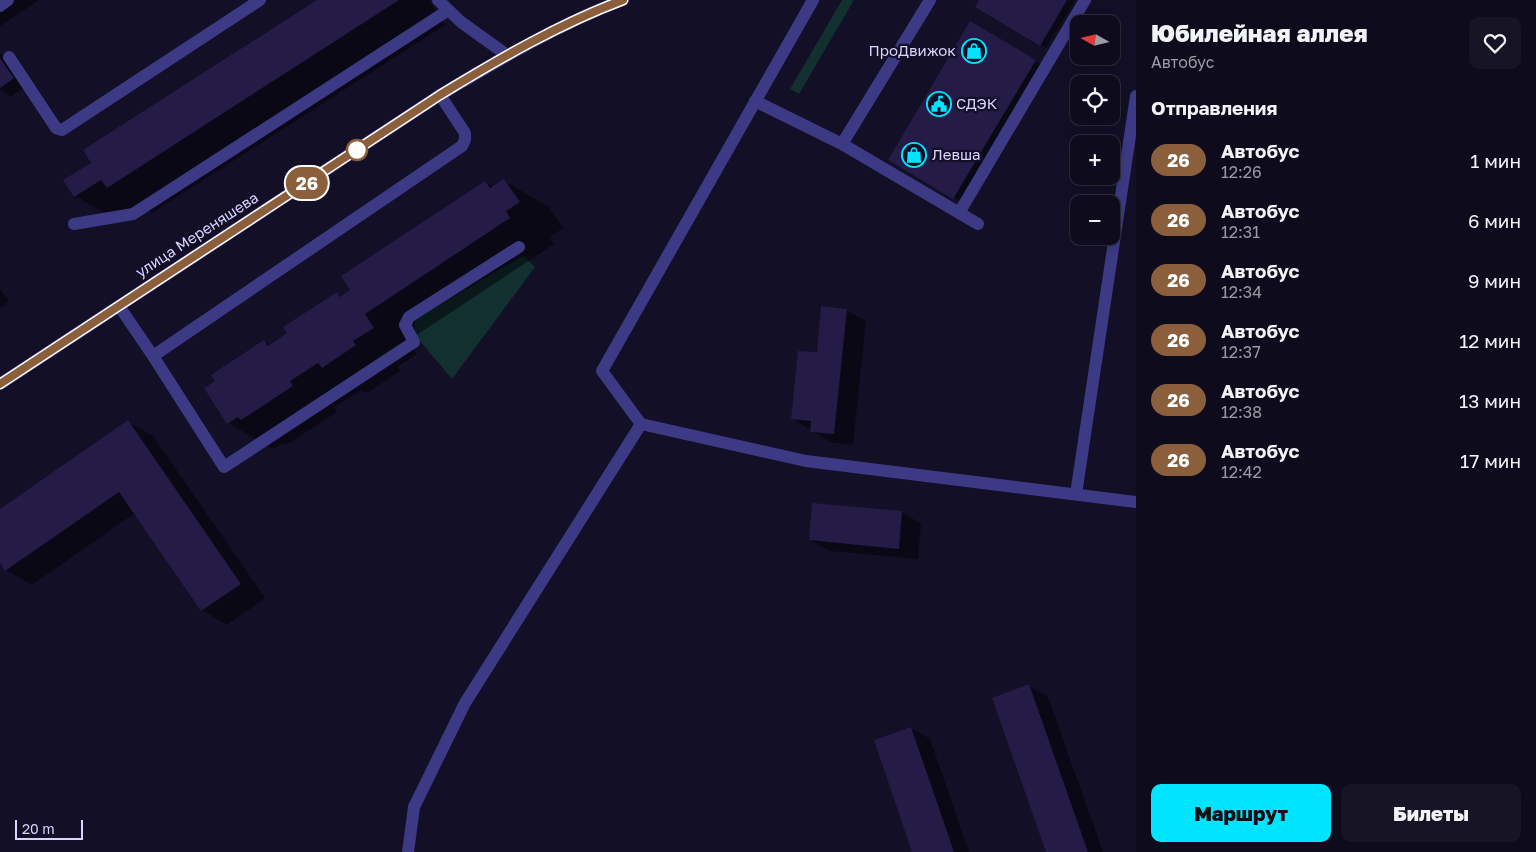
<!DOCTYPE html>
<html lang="ru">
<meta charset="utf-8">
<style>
:root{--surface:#0e0b1c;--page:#171425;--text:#f1f3f6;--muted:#9b9ba3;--line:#2e2b3b;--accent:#00e5ff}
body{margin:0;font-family:"Golos Text",sans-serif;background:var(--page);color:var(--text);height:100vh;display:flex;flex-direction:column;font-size:19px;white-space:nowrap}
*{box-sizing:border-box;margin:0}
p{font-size:16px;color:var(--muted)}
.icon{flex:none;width:28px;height:28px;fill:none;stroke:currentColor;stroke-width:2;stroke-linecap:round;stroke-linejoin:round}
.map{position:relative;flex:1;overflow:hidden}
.details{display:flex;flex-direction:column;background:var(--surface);width:400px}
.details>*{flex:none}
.badge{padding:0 10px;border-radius:16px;font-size:18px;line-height:32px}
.needle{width:32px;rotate:278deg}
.buttons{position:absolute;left:1070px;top:15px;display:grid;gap:10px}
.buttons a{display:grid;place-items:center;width:50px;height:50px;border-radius:10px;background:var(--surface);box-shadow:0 2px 12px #0003,0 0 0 1px var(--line);font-size:25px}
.scale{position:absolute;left:15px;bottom:12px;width:68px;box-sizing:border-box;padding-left:5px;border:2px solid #d9d4ff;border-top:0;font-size:14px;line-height:18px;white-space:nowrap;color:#d9d4ff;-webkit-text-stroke:4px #130f26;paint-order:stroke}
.map>.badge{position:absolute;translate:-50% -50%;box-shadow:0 0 0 2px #fff}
h2{padding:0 15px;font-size:19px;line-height:45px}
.round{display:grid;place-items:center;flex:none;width:52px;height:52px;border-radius:10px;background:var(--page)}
.overview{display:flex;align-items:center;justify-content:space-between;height:85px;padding:0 15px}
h1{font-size:24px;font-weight:800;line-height:38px}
.primary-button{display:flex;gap:10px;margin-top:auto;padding:10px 15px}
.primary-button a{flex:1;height:58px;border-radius:10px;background:var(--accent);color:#111;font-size:20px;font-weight:800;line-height:58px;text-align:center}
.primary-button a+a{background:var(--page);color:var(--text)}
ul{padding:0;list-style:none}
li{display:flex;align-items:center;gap:15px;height:60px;padding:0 15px}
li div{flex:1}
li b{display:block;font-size:19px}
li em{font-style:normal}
li .badge{min-width:55px;font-weight:700;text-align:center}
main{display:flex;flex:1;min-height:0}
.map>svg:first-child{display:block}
.green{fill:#12302f}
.shadow{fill:#0007}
.building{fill:#241b47}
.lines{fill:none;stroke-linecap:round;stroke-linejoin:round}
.minor{stroke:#3d3a85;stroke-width:12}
.line-casing{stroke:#fff;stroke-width:11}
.line{stroke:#8b5e3c;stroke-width:8}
.stop-dot{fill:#fff;stroke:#8b5e3c;stroke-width:2.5}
.labels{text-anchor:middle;stroke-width:4.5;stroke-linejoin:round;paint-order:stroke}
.poi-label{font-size:15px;fill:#d9d4ff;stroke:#130f26;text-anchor:start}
.street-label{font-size:15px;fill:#d9d4ff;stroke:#130f26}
</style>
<main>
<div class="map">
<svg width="1136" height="852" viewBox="0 0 1136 852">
<rect width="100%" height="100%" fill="#130f26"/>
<path class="green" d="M 842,0 L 854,0 L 799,94 L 790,89 Z
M 523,256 L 535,267 L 452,379 L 414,334 L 415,319 Z"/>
<path class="shadow" d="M 0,0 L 39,0 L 0,26 Z
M 319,0 L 429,0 L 445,25 L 152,213 L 143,207 L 120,222 L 75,196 L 65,180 L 92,163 Z
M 980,0 L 1075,0 L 1046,48 L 976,7 Z
M 971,23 L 1041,65 L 960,201 L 890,159 Z
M 0,53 L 6,56 L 26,86 L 11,97 L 0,90 Z
M 504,181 L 549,207 L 563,228 L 550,237 L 554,244 L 409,340 L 417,354 L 397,367 L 400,371 L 367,393 L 361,390 L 334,407 L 337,412 L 286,445 L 282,443 L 273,449 L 228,423 L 264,342 L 271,345 L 289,334 L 337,294 L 342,297 L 485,182 L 494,187 Z
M 0,289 L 9,301 L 0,308 Z
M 846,310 L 866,321 L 853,445 L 830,442 L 793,419 L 818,354 Z
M 128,422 L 153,436 L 265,598 L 227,625 L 202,610 L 135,513 L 32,585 L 6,570 L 0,561 L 0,510 Z
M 813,505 L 902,512 L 921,524 L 918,559 L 830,551 L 810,540 Z
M 1029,686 L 1048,697 L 1103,852 L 1048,852 Z
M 911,728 L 930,739 L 969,852 L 914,852 Z"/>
<path class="building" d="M 317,0 L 399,0 L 107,188 L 101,180 L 74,197 L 63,180 L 91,163 L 83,150 Z
M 979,0 L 1067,0 L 1040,46 L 975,7 Z
M 970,21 L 1036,60 L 953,199 L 888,160 Z
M 0,58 L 14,78 L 0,88 Z
M 504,179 L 520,202 L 506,211 L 510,218 L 365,314 L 374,328 L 353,341 L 356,345 L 322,368 L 318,363 L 290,381 L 293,386 L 241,420 L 238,417 L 227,424 L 204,388 L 215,381 L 211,375 L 264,340 L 268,346 L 287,333 L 283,327 L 337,292 L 340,297 L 350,290 L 341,276 L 485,181 L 490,188 Z
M 821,306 L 847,309 L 834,434 L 810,432 L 811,421 L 791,419 L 798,351 L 817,352 Z
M 128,420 L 241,584 L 201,611 L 119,492 L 5,571 L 0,563 L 0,509 Z
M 812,503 L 902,511 L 899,549 L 809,540 Z
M 1029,684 L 1088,852 L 1046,852 L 992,698 Z
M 911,727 L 954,852 L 912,852 L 874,740 Z"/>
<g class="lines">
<path class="minor" d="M 438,0 L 461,22 L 507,55
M 0,6 L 8,0
M 9,57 L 56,128 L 62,130 L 260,0
M 755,101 L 842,144 L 930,0
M 842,144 L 978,224
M 959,213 L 1085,0
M 74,224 L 133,214 L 447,11
M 119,306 L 153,356 L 224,467 L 414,342 L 405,325 L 409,317 L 519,247
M 153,356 L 462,146 L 465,140 L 465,133 L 440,95
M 0,384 L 440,95 C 499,60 559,24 623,0
M 641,424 L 806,461 L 1136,502
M 1076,494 L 1136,96
M 408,852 L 414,807 L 465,703 L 641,424 L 602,371 L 813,0"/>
</g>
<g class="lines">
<defs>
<path id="line" d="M 0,384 L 440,95 C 499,59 559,24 623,0"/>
</defs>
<use href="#line" class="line-casing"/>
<use href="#line" class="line"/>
</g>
<defs>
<symbol id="shop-ring" viewBox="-11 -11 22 22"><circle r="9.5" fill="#130f26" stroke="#00e5ff" stroke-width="1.5"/><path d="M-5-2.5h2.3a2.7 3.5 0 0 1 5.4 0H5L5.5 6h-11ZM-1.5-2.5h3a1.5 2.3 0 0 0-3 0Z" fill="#00e5ff"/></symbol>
<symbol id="civic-ring" viewBox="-11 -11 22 22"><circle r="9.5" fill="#130f26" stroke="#00e5ff" stroke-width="1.5"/><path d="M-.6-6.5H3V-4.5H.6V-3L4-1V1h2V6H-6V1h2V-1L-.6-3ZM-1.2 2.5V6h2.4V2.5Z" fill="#00e5ff"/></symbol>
</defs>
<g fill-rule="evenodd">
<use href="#shop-ring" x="960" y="37" width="28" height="28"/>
<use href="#civic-ring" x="925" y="90" width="28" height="28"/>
<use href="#shop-ring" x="900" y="141" width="28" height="28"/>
</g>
<circle class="stop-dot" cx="357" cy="150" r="10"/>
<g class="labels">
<g class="poi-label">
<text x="956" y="56" text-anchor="end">ПроДвижок</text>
<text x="956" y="109">СДЭК</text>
<text x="932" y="160">Левша</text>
</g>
<g class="street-label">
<text transform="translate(197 235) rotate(-33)" y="5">улица Мереняшева</text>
</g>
</g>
</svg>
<div class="buttons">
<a><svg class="needle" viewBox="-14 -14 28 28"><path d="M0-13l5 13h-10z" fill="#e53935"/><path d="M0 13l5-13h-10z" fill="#9b9ba3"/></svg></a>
<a><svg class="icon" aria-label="locate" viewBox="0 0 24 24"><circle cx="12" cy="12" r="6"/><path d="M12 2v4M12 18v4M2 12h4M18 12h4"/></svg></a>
<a>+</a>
<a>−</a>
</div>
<div class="scale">20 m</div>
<b class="badge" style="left:307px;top:183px;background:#8b5e3c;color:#fff">26</b>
</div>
<section class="details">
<div class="overview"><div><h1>Юбилейная аллея</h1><p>Автобус</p></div><a class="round"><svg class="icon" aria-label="heart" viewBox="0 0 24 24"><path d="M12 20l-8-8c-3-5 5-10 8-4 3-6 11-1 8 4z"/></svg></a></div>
<h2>Отправления</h2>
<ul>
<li><span class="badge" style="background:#8b5e3c;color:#fff">26</span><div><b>Автобус</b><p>12:26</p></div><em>1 мин</em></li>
<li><span class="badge" style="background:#8b5e3c;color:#fff">26</span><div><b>Автобус</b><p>12:31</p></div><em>6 мин</em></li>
<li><span class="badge" style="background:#8b5e3c;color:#fff">26</span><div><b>Автобус</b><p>12:34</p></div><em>9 мин</em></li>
<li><span class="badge" style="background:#8b5e3c;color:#fff">26</span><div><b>Автобус</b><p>12:37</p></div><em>12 мин</em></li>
<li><span class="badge" style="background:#8b5e3c;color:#fff">26</span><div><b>Автобус</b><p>12:38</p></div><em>13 мин</em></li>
<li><span class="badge" style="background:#8b5e3c;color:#fff">26</span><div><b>Автобус</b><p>12:42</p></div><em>17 мин</em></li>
</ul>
<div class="primary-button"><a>Маршрут</a><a>Билеты</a></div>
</section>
</main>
